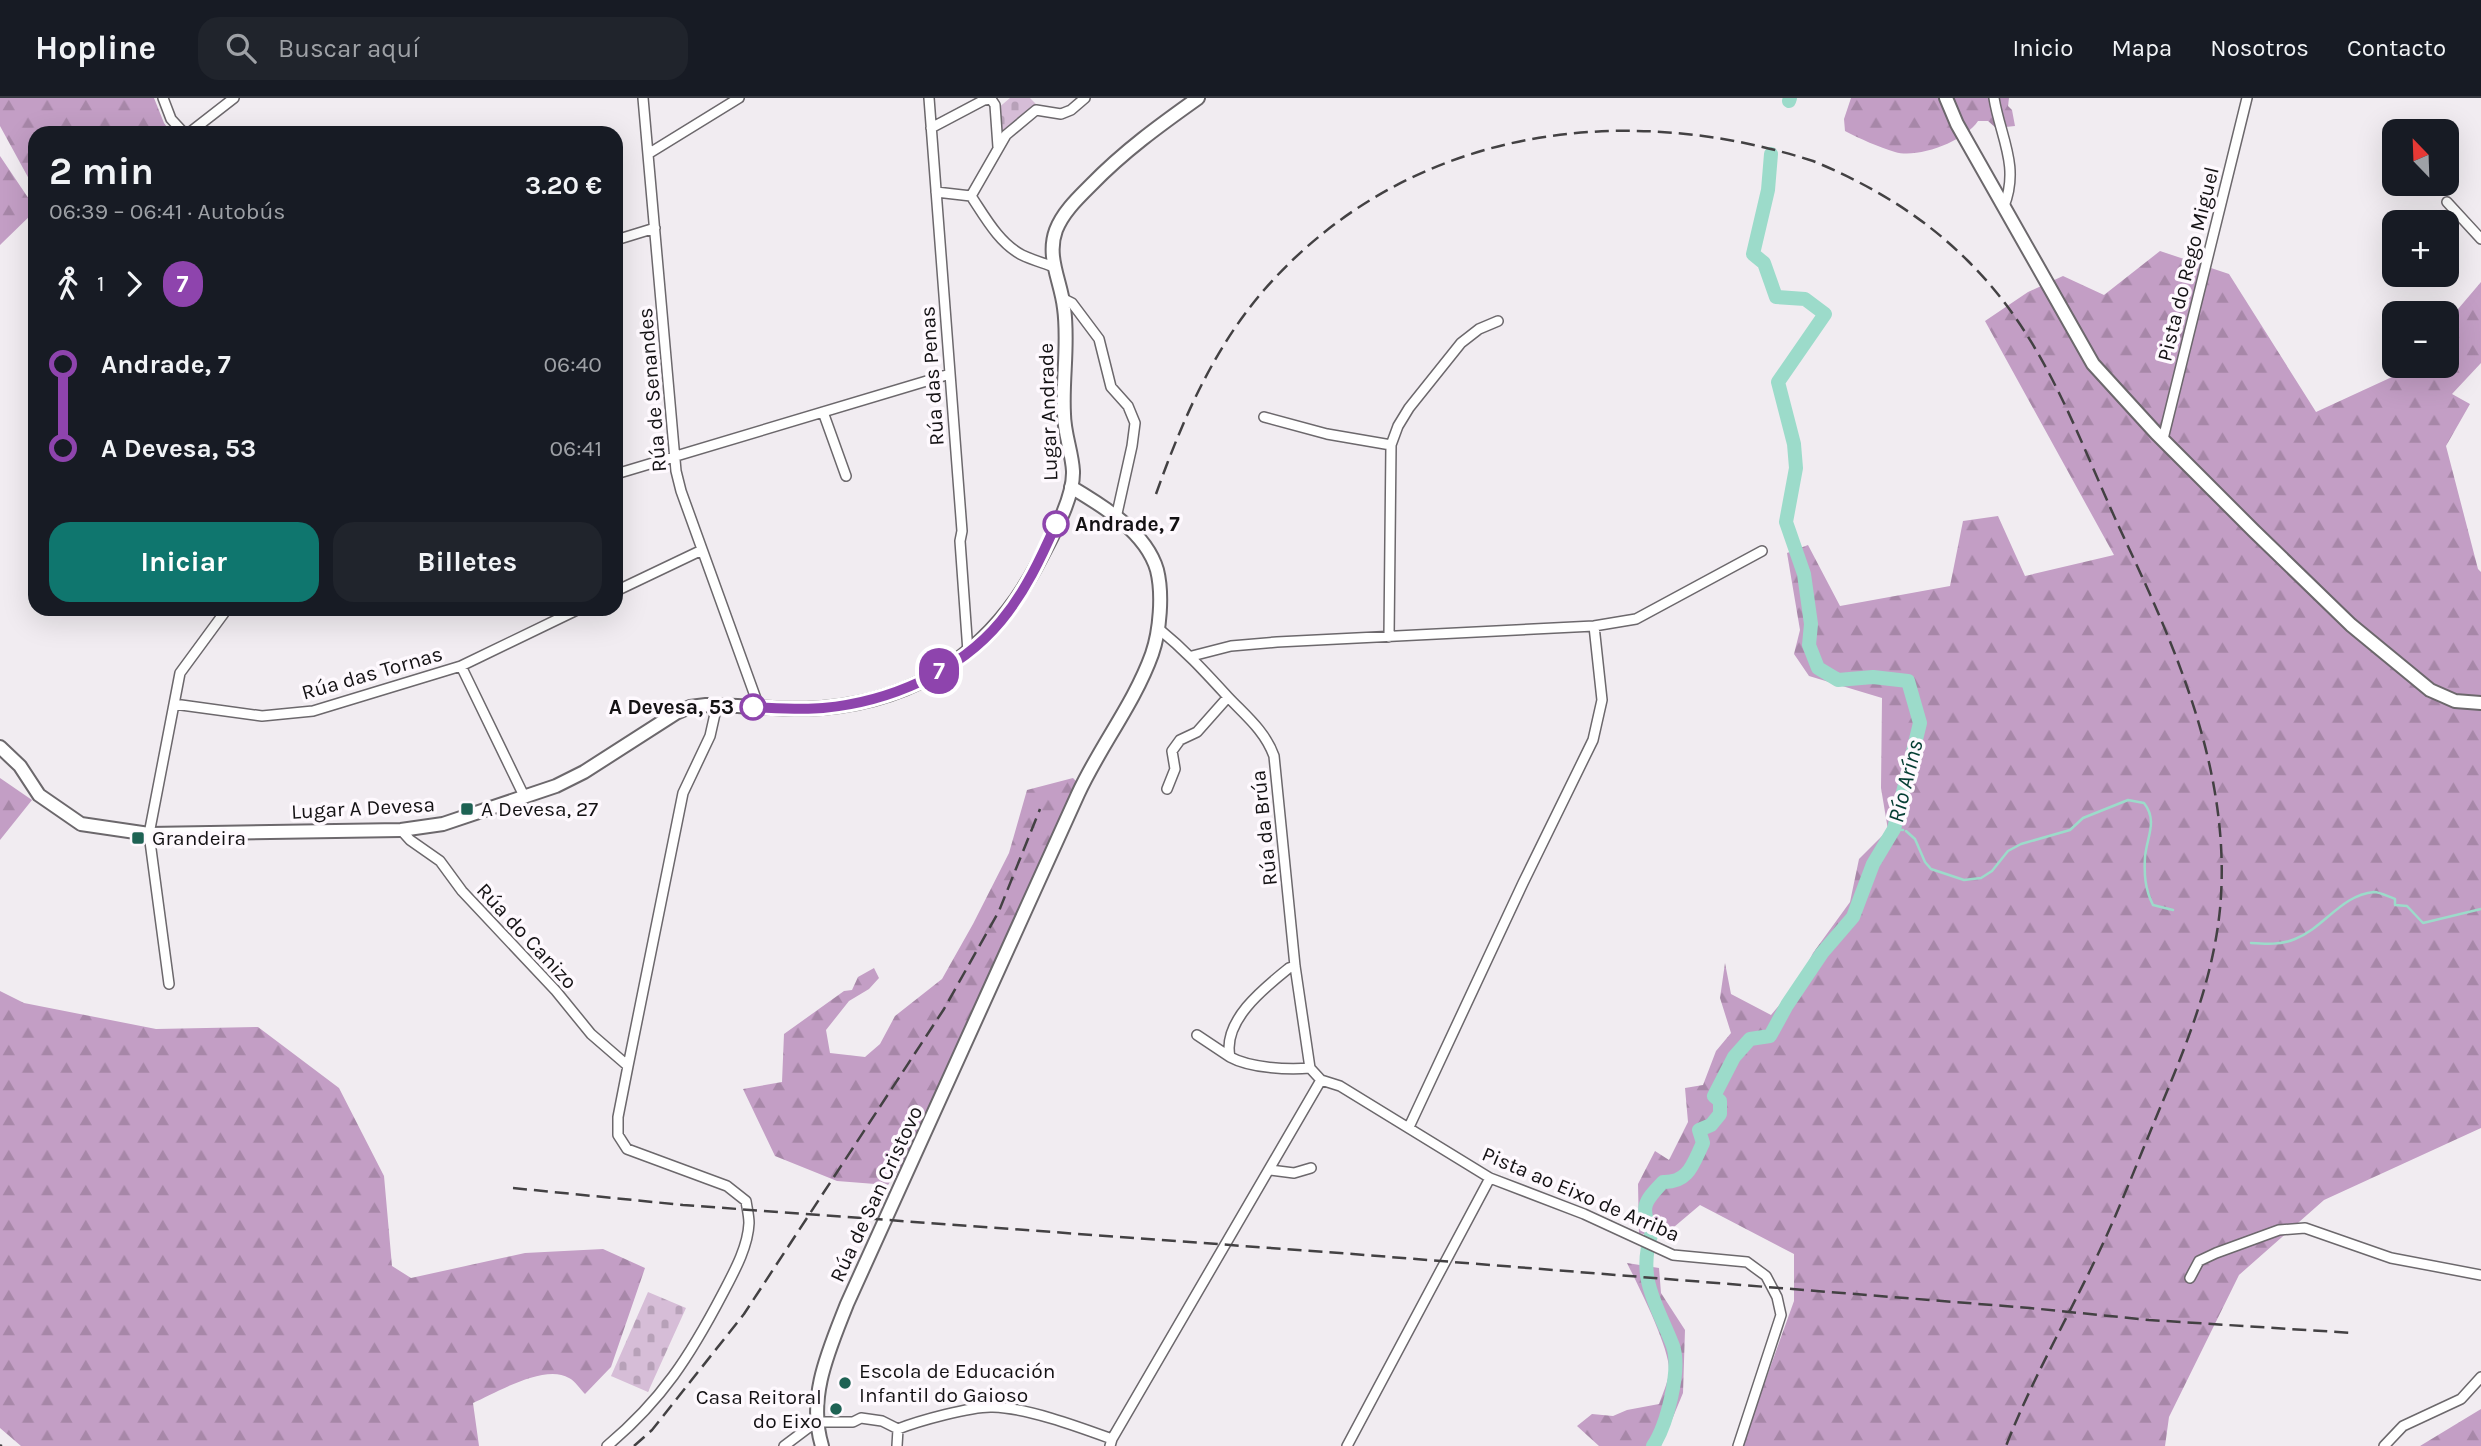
<!DOCTYPE html>
<html lang="es">
<meta charset="utf-8">
<style>
:root{--surface:#171b24;--page:#20242c;--text:#f1f3f6;--muted:#9ea1a6;--line:#363941;--accent:#0f766e}
body{margin:0;font-family:Karla,sans-serif;background:var(--page);color:var(--text);height:100vh;display:flex;flex-direction:column;font-size:26px;white-space:nowrap}
*{box-sizing:border-box;margin:0}
p{font-size:23px;color:var(--muted)}
.icon{flex:none;width:38px;height:38px;fill:none;stroke:currentColor;stroke-width:2;stroke-linecap:round;stroke-linejoin:round}
.map{position:relative;flex:1;overflow:hidden}
.side{position:absolute;left:28px;top:28px;width:595px;height:490px;display:flex;flex-direction:column;background:var(--surface);border-radius:21px;box-shadow:0 7px 28px #0002}
.side>*{flex:none}
.badge{padding:0 14px;border-radius:23px;font-size:24px;line-height:46px}
.needle{width:46px;rotate:337deg}
.tools{position:absolute;left:2382px;top:21px;display:grid;gap:14px}
.tools a{display:grid;place-items:center;width:77px;height:77px;border-radius:14px;background:var(--surface);box-shadow:0 7px 28px #0002;font-size:35px}
.map>.badge{position:absolute;translate:-50% -50%;box-shadow:0 0 0 4px #fff}
.legs{display:flex;align-items:center;gap:10px;height:77px;padding:0 21px;font-size:23px}
.legs p{margin-inline-start:auto}
.summary{display:flex;align-items:center;justify-content:space-between;height:119px;padding:0 21px}
h1{font-size:38px;font-weight:700;line-height:52px}
.cta{display:flex;gap:14px;margin-top:auto;padding:14px 21px}
.cta a{flex:1;height:80px;border-radius:21px;background:var(--accent);color:#fff;font-size:28px;font-weight:700;line-height:80px;text-align:center}
.cta a+a{background:var(--page);color:var(--text)}
ul{padding:0 21px;list-style:none}
li{display:flex;align-items:center;gap:24px;height:84px;font-size:26px}
li i{display:grid;place-items:center;width:10px;height:100%;margin:0 9px;background:currentColor}
li i::after{content:'';width:18px;height:18px;margin:-9px;border:5px solid;border-radius:50%;background:var(--surface)}
li p{margin-inline-start:auto}
li:first-child i{background:linear-gradient(#0000 50%,currentColor 0)}
li:last-child i{background:linear-gradient(currentColor 50%,#0000 0)}
header{display:flex;align-items:center;gap:42px;box-sizing:border-box;height:98px;padding:0 35px;background:var(--surface);border-bottom:2px solid var(--line)}
header strong{font-size:33px}
nav{display:flex;gap:38px;margin-inline-start:auto;font-size:24px}
.search{width:490px;height:63px;background:var(--page);display:flex;align-items:center;gap:18px;box-sizing:border-box;padding:0 24px;border-radius:21px;color:var(--muted);font-size:26px}
.map>svg:first-child{display:block}
.forest{fill:url(#forest-firs)}
.cemetery{fill:url(#cemetery-stones)}
.lines{fill:none;stroke-linecap:round;stroke-linejoin:round}
.stream{stroke:#9cdbca;stroke-width:2.5}
.river{stroke:#9cdbca;stroke-width:14}
.street-casing{stroke:#6c686c;stroke-width:12}
.secondary-casing{stroke:#6c686c;stroke-width:16}
.street{stroke:#fff;stroke-width:9}
.secondary{stroke:#fff;stroke-width:12}
.rail{stroke:#434143;stroke-width:2.5;stroke-dasharray:14 7;stroke-linecap:butt}
.line-1-casing{stroke:#fff;stroke-width:16}
.line-1{stroke:#8e44ad;stroke-width:10}
.stop-1-dot{fill:#fff;stroke:#8e44ad;stroke-width:3.5}
.poi-dot{fill:#1e6254;stroke:#fef9fe;stroke-width:2.5}
.labels{text-anchor:middle;stroke-width:7;stroke-linejoin:round;paint-order:stroke}
.street-label{font-size:21px;fill:#141214;stroke:#fef9fe}
.stop-label{font-size:21px;font-weight:bold;fill:#141214;stroke:#fef9fe;text-anchor:start}
.poi-label{font-size:21px;fill:#141214;stroke:#fef9fe;text-anchor:start}
.water-label{font-size:23px;font-style:italic;fill:#043e33;stroke:#fef9fe}
</style>
<header>
<strong>Hopline</strong>
<div class="search"><svg class="icon" aria-label="search" viewBox="0 0 24 24"><circle cx="10" cy="10" r="6"/><path d="M15 15l6 6"/></svg>Buscar aquí</div>
<nav><a>Inicio</a><a>Mapa</a><a>Nosotros</a><a>Contacto</a></nav>
</header>
<div class="map">
<svg width="2481" height="1348" viewBox="0 0 2481 1348">
<defs>
<pattern id="forest-firs" width="22" height="20" patternUnits="userSpaceOnUse" patternTransform="scale(1.75)"><rect width="22" height="20" fill="#c39ec5"/><path d="M5 1l3.5 6h-7zM16 11l3.5 6h-7z" fill="#a787a8"/></pattern>
<pattern id="cemetery-stones" width="16" height="16" patternUnits="userSpaceOnUse" patternTransform="scale(1.75)"><rect width="16" height="16" fill="#d6bdd7"/><path d="M2 7V4a2 2 0 0 1 4 0v3zM10 15v-3a2 2 0 0 1 4 0v3z" fill="#b7a1b8"/></pattern>
</defs>
<rect width="100%" height="100%" fill="#f1ecf1"/>
<path class="forest" d="M 0,0 L 154,0 L 164,25 L 171,35 L 35,35 L 35,92 L 0,28 Z
M 1851,0 L 2009,0 L 2008,8 L 2012,12 L 2015,28 L 1996,30 L 1988,23 L 1978,23 C 1965,43 1918,61 1895,54 C 1879,49 1860,41 1845,33 L 1844,21 Z
M 0,58 L 35,110 L 35,113 L 0,147 Z
M 2160,153 L 2229,176 L 2316,314 L 2405,273 L 2409,268 L 2446,268 L 2447,224 L 2481,184 L 2481,265 L 2452,296 L 2470,306 L 2446,348 L 2478,471 L 2481,474 L 2481,1030 L 2324,1102 L 2239,1177 L 2169,1319 L 2165,1348 L 1742,1348 L 1794,1203 L 1794,1156 L 1700,1107 L 1661,1140 L 1639,1135 L 1638,1086 L 1655,1053 L 1669,1062 L 1688,1024 L 1685,990 L 1703,987 L 1716,953 L 1731,935 L 1720,900 L 1725,865 L 1731,896 L 1771,917 L 1798,885 L 1813,855 L 1850,804 L 1859,761 L 1888,732 L 1881,690 L 1882,600 L 1809,578 L 1794,556 L 1800,532 L 1787,455 L 1808,447 L 1840,508 L 1950,488 L 1963,423 L 1998,418 L 2025,478 L 2114,457 L 1985,223 L 2028,194 L 2063,178 L 2104,197 Z
M 0,680 L 32,702 L 0,742 Z
M 1073,680 L 1078,685 L 928,1016 L 906,1061 L 888,1087 L 837,1083 L 775,1058 L 743,991 L 782,984 L 784,936 L 844,893 L 852,892 L 858,879 L 874,870 L 879,880 L 869,891 L 849,903 L 826,932 L 830,955 L 865,959 L 880,946 L 895,918 L 942,881 L 973,826 L 1009,755 L 1027,692 Z
M 0,893 L 24,905 L 156,931 L 258,929 L 339,990 L 384,1078 L 392,1168 L 411,1180 L 525,1155 L 603,1151 L 645,1170 L 611,1269 L 585,1296 C 580,1291 575,1283 569,1280 C 545,1265 496,1295 473,1305 L 479,1348 L 21,1348 L 0,1330 Z
M 1627,1165 L 1659,1170 L 1661,1195 L 1685,1232 L 1683,1295 L 1661,1348 L 1599,1348 L 1577,1328 L 1592,1316 L 1613,1318 L 1627,1312 L 1659,1306 C 1662,1297 1668,1285 1669,1274 C 1671,1252 1638,1187 1627,1165 Z
M 2481,1311 L 2481,1348 L 2420,1348 Z"/>
<path class="cemetery" d="M 1010,0 L 1030,0 L 1037,7 L 1004,34 L 998,26 L 997,11 Z
M 648,1194 L 686,1210 L 648,1294 L 611,1278 Z"/>
<g class="lines">
<path class="stream" d="M 1894,731 L 1903,732
M 1906,733 L 1915,741 L 1925,764 L 1931,771 L 1964,782 L 1981,780 L 1992,773 L 2008,753 L 2021,746 L 2070,732 L 2083,720 L 2128,702 L 2144,705 C 2158,723 2147,738 2145,759 C 2144,777 2145,791 2153,807 L 2173,812
M 2251,845 C 2266,846 2281,847 2295,841 C 2324,830 2341,797 2374,794 C 2380,794 2389,799 2395,801 L 2395,807 L 2407,808 L 2423,825 L 2481,811"/>
<path class="river" d="M 1789,3 L 1790,0
M 1653,1348 C 1667,1327 1681,1272 1673,1248 C 1657,1206 1636,1181 1652,1134 C 1639,1109 1645,1103 1663,1084 C 1689,1085 1693,1065 1703,1045 L 1699,1032 L 1711,1027 L 1720,1016 L 1720,1003 L 1714,998 L 1734,959 L 1750,941 L 1770,938 L 1787,907 L 1822,855 L 1853,819 L 1873,766 L 1894,731 L 1920,625 L 1908,583 L 1873,579 L 1838,582 L 1818,570 L 1809,547 L 1811,526 L 1804,476 L 1786,424 L 1796,370 L 1794,346 L 1778,284 L 1825,216 L 1805,201 L 1776,199 L 1764,165 L 1753,156 L 1768,92 L 1771,56"/>
<defs>
<path id="street" d="M 163,0 L 171,21 L 184,35
M 643,0 L 676,373 L 681,393 L 759,609
M 929,0 L 962,433 L 960,443 L 968,554
M 1994,0 C 2000,38 2020,68 2004,108
M 931,30 L 984,2 L 991,1 L 995,7 L 998,49
M 189,35 L 234,0
M 648,56 L 739,0
M 936,94 L 971,98 C 985,119 999,145 1022,157 C 1032,162 1044,165 1054,169
M 971,98 L 1006,37 L 1036,12 L 1061,16 L 1071,12 L 1085,0
M 2447,104 L 2481,141
M 616,142 L 655,130
M 1062,200 L 1072,205 L 1099,241 L 1111,289 L 1128,308 L 1135,325 L 1132,348 L 1116,420
M 823,314 L 846,378
M 1264,319 L 1327,336 L 1391,347
M 2163,341 L 2247,0
M 616,376 L 950,276
M 616,493 L 702,452
M 1159,531 C 1186,553 1205,574 1228,599 C 1246,618 1265,633 1274,658 L 1295,868 L 1310,970
M 1389,539 L 1391,347 L 1398,328 L 1409,310 L 1461,245 L 1479,231 L 1498,223
M 1192,558 L 1231,548 L 1277,544 L 1594,528 L 1636,521 L 1762,453
M 461,568 L 525,700
M 174,606 L 262,618 L 313,613 L 461,568 L 579,511
M 1167,691 L 1175,671 L 1172,653 L 1180,642 L 1197,634 L 1228,599
M 401,732 L 410,742 L 440,763 L 462,793 L 556,893 L 591,936 L 628,968
M 1295,868 L 1289,870 C 1264,890 1222,923 1230,959 C 1250,970 1288,972 1310,970
M 169,886 L 149,736 L 180,575 L 227,511
M 1197,937 L 1230,959
M 1310,970 L 1321,982 L 1340,988 L 1490,1080 L 1584,1116 L 1673,1157 L 1747,1164 L 1766,1178 L 1777,1199 L 1781,1217 L 1738,1348
M 1409,1029 L 1523,785 L 1593,642 L 1602,602 L 1594,528
M 1270,1072 L 1294,1075 L 1311,1070
M 2190,1180 L 2199,1163 L 2216,1155 L 2279,1132 L 2305,1130 L 2391,1160 L 2481,1177
M 607,1348 C 662,1302 690,1258 723,1195 C 734,1174 748,1149 749,1125 C 749,1118 747,1110 746,1103 L 727,1088 L 627,1051 L 618,1037 L 618,1019 L 628,968 L 683,695 L 710,638 L 717,607
M 784,1348 L 816,1324 L 853,1324 L 861,1320 L 882,1323 L 898,1331 C 918,1323 972,1308 993,1309 C 1028,1310 1079,1329 1112,1341
M 897,1348 L 898,1331
M 1110,1348 L 1112,1341 L 1321,982
M 1347,1348 L 1490,1080
M 2384,1348 L 2403,1328 L 2461,1301 L 2481,1279"/>
<path id="secondary" d="M 1946,0 L 1957,26 L 2093,266 L 2156,335 L 2254,433 L 2351,527 L 2430,592 L 2455,603 L 2481,605
M 0,649 L 20,668 L 39,697 L 81,726 L 149,736 L 401,732 L 443,726 L 556,688 L 584,674 L 676,615 L 690,609 L 706,607 C 744,607 784,613 822,610 C 919,602 992,552 1037,467 C 1050,442 1074,402 1073,373 C 1072,354 1064,335 1064,316 C 1062,281 1069,245 1064,210 C 1061,183 1046,159 1056,132 C 1063,114 1078,100 1091,87 C 1124,53 1160,27 1198,0
M 822,1348 C 807,1299 829,1252 847,1206 C 925,1037 1000,865 1078,696 C 1100,648 1134,606 1152,556 C 1160,533 1163,496 1157,472 C 1146,434 1103,408 1071,389"/>
</defs>
<use href="#street" class="street-casing"/>
<use href="#secondary" class="secondary-casing"/>
<use href="#street" class="street"/>
<use href="#secondary" class="secondary"/>
<path class="rail" d="M 1156,396 C 1182,323 1213,251 1264,192 C 1404,32 1617,0 1813,63 C 1871,87 1923,118 1968,163 C 2049,243 2079,345 2126,444 C 2180,559 2232,681 2220,811 C 2213,881 2187,946 2160,1010 C 2142,1053 2125,1097 2106,1139 C 2074,1209 2034,1276 2006,1348
M 513,1090 L 683,1107 L 1353,1156 L 2030,1210 L 2149,1222 L 2353,1235
M 0,1347 L 2,1348
M 634,1348 L 652,1332 L 744,1216 L 944,911 L 999,813 L 1040,711"/>
</g>
<g class="lines">
<defs>
<path id="line-1" d="M 753,609 C 776,610 800,612 823,610 C 888,604 958,575 1001,523 C 1025,494 1041,460 1056,426"/>
</defs>
<use href="#line-1" class="line-1-casing"/>
<use href="#line-1" class="line-1"/>
</g>
<g class="stop-1-dot">
<circle cx="1056" cy="426" r="12"/>
<circle cx="753" cy="609" r="12"/>
</g>
<g class="poi-dot">
<rect x="460" y="704" width="14" height="14" rx="3.5"/>
<rect x="131" y="733" width="14" height="14" rx="3.5"/>
<circle cx="845" cy="1285" r="7"/>
<circle cx="836" cy="1311" r="7"/>
</g>
<g class="labels">
<g class="street-label">
<text transform="translate(2188 166) rotate(-76)" y="7">Pista do Rego Miguel</text>
<text transform="translate(932 278) rotate(-94)" y="7">Rúa das Penas</text>
<text transform="translate(652 292) rotate(-95)" y="7">Rúa de Senandes</text>
<text transform="translate(1048 314) rotate(-92)" y="7">Lugar Andrade</text>
<text transform="translate(372 575) rotate(-16)" y="7">Rúa das Tornas</text>
<text transform="translate(363 710) rotate(-3)" y="7">Lugar A Devesa</text>
<text transform="translate(1264 730) rotate(-96)" y="7">Rúa da Brúa</text>
<text transform="translate(527 838) rotate(47)" y="7">Rúa do Canizo</text>
<text transform="translate(876 1096) rotate(-65)" y="7">Rúa de San Cristovo</text>
<text transform="translate(1581 1096) rotate(23)" y="7">Pista ao Eixo de Arriba</text>
</g>
<g class="stop-label">
<text x="1075" y="433">Andrade, 7</text>
<text x="734" y="616" text-anchor="end">A Devesa, 53</text>
</g>
<g class="poi-label">
<text x="481" y="718">A Devesa, 27</text>
<text x="152" y="747">Grandeira</text>
<text x="859" y="1280">Escola de Educación<tspan x="859" dy="24">Infantil do Gaioso</tspan></text>
<text x="822" y="1306" text-anchor="end">Casa Reitoral<tspan x="822" dy="24">do Eixo</tspan></text>
</g>
<g class="water-label">
<text transform="translate(1905 683) rotate(-76)" y="8">Río Aríns</text>
</g>
</g>
</svg>
<div class="tools">
<a><svg class="needle" viewBox="-14 -14 28 28"><path d="M0-13l5 13h-10z" fill="#e53935"/><path d="M0 13l5-13h-10z" fill="#9ea1a6"/></svg></a>
<a>+</a>
<a>−</a>
</div>
<b class="badge" style="left:939px;top:573px;background:#8e44ad;color:#fff">7</b>
<section class="side">
<div class="summary"><div><h1>2 min</h1><p>06:39 – 06:41 · Autobús</p></div><b>3.20 €</b></div>
<div class="legs"><svg class="icon" aria-label="walk" viewBox="0 0 24 24"><circle cx="13" cy="4" r="2"/><path d="M13 8l-2 6 4 7M11 14l-3 7M7 12l3-4h3l4 4"/></svg>1<svg class="icon" aria-label="forward" viewBox="0 0 24 24"><path d="M9 5l7 7-7 7"/></svg><b class="badge" style="background:#8e44ad;color:#fff">7</b></div>
<ul>
<li><i style="color:#8e44ad"></i><b>Andrade, 7</b><p>06:40</p></li>
<li><i style="color:#8e44ad"></i><b>A Devesa, 53</b><p>06:41</p></li>
</ul>
<div class="cta"><a>Iniciar</a><a>Billetes</a></div>
</section>
</div>
